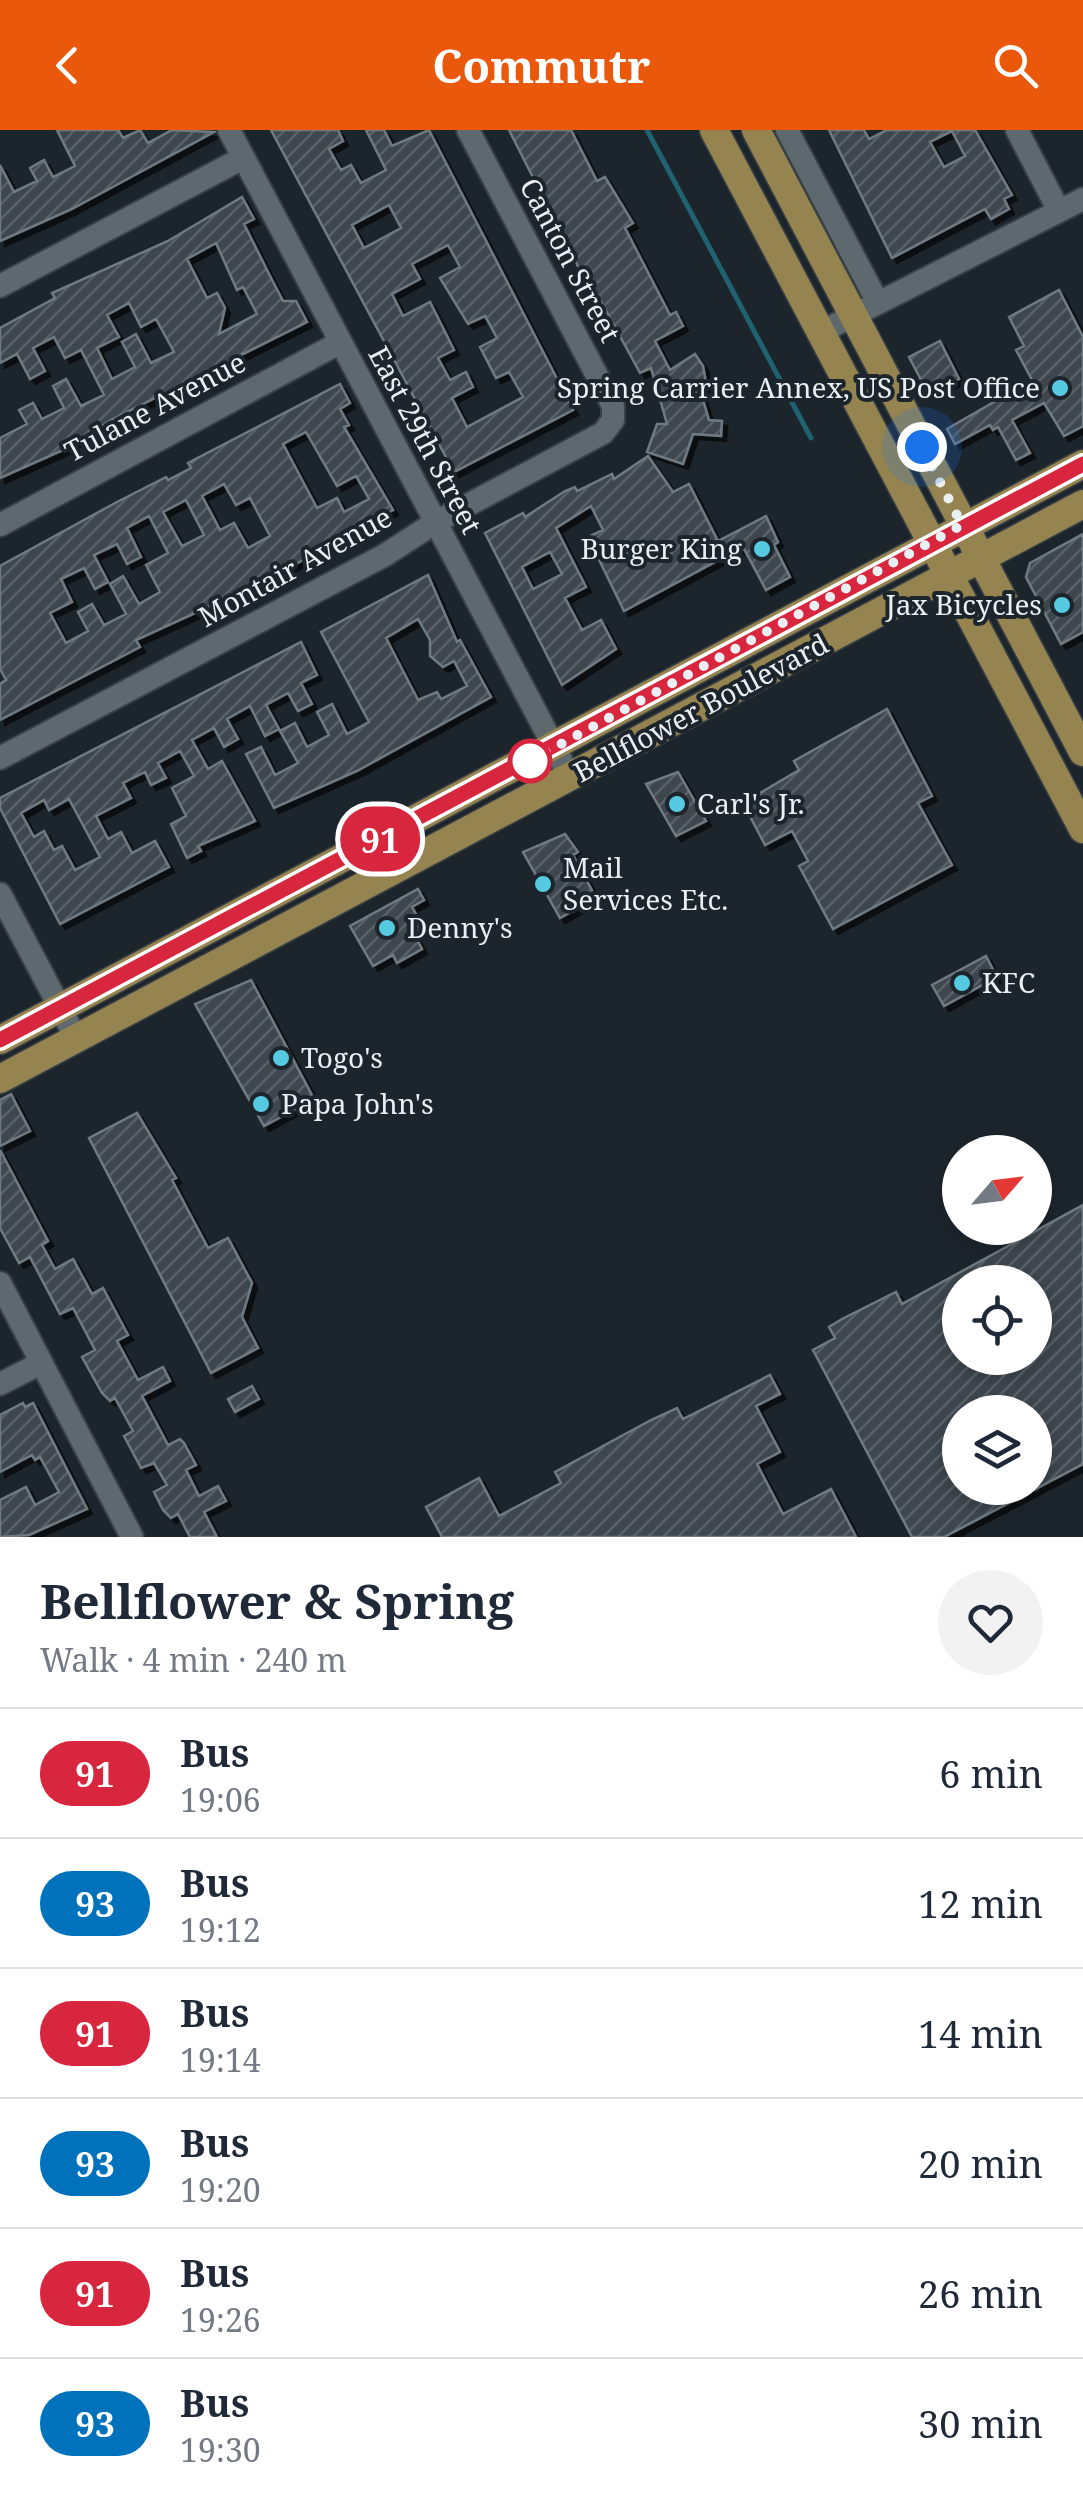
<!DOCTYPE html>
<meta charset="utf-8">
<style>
:root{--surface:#fff;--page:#f2f2f3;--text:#1f2937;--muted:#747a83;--line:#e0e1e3;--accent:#ea580c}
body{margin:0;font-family:"Noto Serif",serif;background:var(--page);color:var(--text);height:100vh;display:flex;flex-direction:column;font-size:38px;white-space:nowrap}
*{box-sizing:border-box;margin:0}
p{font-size:32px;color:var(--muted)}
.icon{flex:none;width:55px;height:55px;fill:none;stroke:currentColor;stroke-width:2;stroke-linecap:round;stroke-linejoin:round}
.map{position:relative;height:1407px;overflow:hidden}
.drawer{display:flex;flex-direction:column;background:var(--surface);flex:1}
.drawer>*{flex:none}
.badge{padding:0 20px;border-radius:32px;font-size:35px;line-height:65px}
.needle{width:65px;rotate:62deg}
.tools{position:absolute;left:942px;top:1005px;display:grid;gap:20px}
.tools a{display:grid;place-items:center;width:110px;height:110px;border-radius:50%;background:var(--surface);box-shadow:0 5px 15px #0003;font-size:50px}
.you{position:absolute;width:50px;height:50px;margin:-25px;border:8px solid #fff;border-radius:50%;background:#1a73e8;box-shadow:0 0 0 15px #1a73e833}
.map>.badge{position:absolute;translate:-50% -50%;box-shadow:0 0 0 5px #fff}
.round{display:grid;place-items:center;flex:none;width:105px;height:105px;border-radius:52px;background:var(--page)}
.summary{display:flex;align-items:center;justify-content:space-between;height:170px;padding:0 40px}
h1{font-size:48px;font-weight:700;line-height:75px}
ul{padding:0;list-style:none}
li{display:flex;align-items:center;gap:30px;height:130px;padding:0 40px;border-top:2px solid var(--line)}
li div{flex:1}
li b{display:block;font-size:38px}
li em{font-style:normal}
li .badge{min-width:110px;font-weight:700;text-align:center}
header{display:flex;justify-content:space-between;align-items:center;height:130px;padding:0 40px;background:var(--accent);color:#fff;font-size:45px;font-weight:700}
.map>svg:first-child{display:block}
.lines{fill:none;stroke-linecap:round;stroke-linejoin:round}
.stream{stroke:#206272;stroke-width:5}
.building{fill:url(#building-hatch);stroke:#707a82;stroke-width:2.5;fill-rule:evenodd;filter:url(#shadow)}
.minor-casing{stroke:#394045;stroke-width:26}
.major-casing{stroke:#394045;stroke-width:31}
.minor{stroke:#5e686f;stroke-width:22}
.major{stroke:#95844f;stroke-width:28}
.line-casing{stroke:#fff;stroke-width:22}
.line{stroke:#d7263d;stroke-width:15}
.walk{stroke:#e9eff3;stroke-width:10;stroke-dasharray:0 18}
.poi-dot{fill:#55cae0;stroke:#1d252c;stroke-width:4}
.stop-dot{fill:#fff;stroke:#d7263d;stroke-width:5}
.labels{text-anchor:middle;stroke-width:8;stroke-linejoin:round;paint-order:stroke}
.street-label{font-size:28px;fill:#e9eff3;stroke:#1d252c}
.poi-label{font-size:28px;fill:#e9eff3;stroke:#1d252c;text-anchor:start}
</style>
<header><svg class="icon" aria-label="back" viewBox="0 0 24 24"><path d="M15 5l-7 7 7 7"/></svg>Commutr<svg class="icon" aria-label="search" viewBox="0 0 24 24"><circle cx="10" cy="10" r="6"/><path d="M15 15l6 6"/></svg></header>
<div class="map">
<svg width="1083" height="1407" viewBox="0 0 1083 1407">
<defs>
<pattern id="building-hatch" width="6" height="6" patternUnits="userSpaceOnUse" patternTransform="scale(2.5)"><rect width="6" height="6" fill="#3e464e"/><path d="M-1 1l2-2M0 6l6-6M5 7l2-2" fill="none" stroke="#5a6168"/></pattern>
<filter id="shadow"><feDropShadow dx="5" dy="5" stdDeviation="0" flood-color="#0009"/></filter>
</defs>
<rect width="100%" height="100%" fill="#1d252c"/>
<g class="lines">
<path class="stream" d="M 647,0 L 811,308"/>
</g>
<path class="building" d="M 57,0 L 118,0 L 123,8 L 140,0 L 148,13 L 172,0 L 214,2 L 72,79 L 0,111 L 0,35 L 14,62 L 37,51 L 30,38 L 44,30 L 53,47 L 75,36 Z
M 271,0 L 338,0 L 343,11 L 329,19 L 341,40 L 351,35 L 361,53 L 386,40 L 366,0 L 384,0 L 392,16 L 429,0 L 573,280 L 454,342 ZM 389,75 L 401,98 L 364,118 L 352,95 ZM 448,115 L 460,137 L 440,148 L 468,194 L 485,186 L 497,208 L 480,217 L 496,248 L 509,242 L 523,267 L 467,297 L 452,268 L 473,257 L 466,242 L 450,250 L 438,228 L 454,220 L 430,172 L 403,186 L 392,164 L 420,149 L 412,134 Z
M 509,0 L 571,0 L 597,51 L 605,47 L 633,93 L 625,98 L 670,185 L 676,182 L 683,196 L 655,211 L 670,240 L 695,224 L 703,236 L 707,258 L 700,260 L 709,290 L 722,291 L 721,306 L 693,304 L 683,334 L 647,322 L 657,294 L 667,294 L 651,238 L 640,243 L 597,164 L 593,166 Z
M 829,0 L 864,0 L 869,9 L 887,0 L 975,0 L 1012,65 L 1004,69 L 1009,79 L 991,89 L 985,79 L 892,128 ZM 952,1 L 965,26 L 944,37 L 930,12 Z
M 242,67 L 254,89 L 244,94 L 270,146 L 283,171 L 296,171 L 307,192 L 111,290 L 61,321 L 0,348 L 0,308 L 27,294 L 19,280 L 33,273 L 42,289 L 64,278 L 53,256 L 66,249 L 81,276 L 104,265 L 81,220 L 65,228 L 54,207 L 33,218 L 45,241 L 30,249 L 17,224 L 0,233 L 0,198 L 55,168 L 52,163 L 168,111 ZM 216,113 L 237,160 L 243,157 L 257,184 L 219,204 L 225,178 L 217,163 L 207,168 L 187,129 ZM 129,173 L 141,197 L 156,189 L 174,222 L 151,233 L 136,204 L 122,212 L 135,237 L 112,249 L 97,218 L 119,207 L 107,185 Z
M 1059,160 L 1083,207 L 1083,296 L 1064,306 L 1044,273 L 1012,290 L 1030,323 L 1016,330 L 998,297 L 993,300 L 990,295 L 955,314 L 947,299 L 1032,250 L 1016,220 L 1024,216 L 1009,187 Z
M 940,211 L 959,249 L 929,265 L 909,227 Z
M 340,254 L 350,273 L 340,279 L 349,295 L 344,297 L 393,380 L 267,450 L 136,510 L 140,517 L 0,590 L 0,554 L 6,550 L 0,539 L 0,436 L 117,372 L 166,347 L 168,350 L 191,338 L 188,333 ZM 306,302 L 337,356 L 356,346 L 369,369 L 344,382 L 337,368 L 317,378 L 283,314 ZM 224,354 L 236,375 L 250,368 L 270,406 L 248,418 L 234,393 L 220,400 L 202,366 ZM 186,370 L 204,405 L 182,416 L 163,382 ZM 149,386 L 168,423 L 146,435 L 160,462 L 139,474 L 123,446 L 110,454 L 126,484 L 104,495 L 92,474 L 78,482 L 88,501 L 66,513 L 50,483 L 72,472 L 61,449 L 84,438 L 95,459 L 108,452 L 94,425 L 117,414 L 127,434 L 141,427 L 127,398 Z
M 648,326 L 673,362 L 689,354 L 718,411 L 766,386 L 778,412 L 774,415 L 790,447 L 766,460 L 743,417 L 624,481 L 588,407 L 603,400 L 591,376 L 556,398 L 586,457 L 565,468 L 582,500 L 601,490 L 616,519 L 562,555 L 485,403 L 523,383 L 525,387 L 565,361 L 575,357 L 577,361 L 612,344 L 614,349 ZM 550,422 L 562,444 L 533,459 L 522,437 Z
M 1083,404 L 1083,502 L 1061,514 L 1026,447 L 1030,433 Z
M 428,445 L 457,512 L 460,510 L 491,567 L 357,641 L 274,678 L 246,624 L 261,617 L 275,645 L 298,633 L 280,601 L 295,593 L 307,617 L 329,605 L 317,582 L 332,574 L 347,604 L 369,592 L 321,502 ZM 418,489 L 430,510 L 430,526 L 443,537 L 454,531 L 467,556 L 441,569 L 437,562 L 418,570 L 386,508 Z
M 301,512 L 317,545 L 301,553 L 312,574 L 298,581 L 288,563 L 266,575 L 279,599 L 265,606 L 250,576 L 227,589 L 238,609 L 224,617 L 214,598 L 192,610 L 208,639 L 222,631 L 255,691 L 198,716 L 201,721 L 187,728 L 171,694 L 186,686 L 172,658 L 194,646 L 180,621 L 158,633 L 166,648 L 151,655 L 145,642 L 123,653 L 131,668 L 96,686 L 108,709 L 121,702 L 132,723 L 155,711 L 169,737 L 60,794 L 0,678 L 0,668 ZM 69,669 L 100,727 L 75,740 L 62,716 L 54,720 L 44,701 L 34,707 L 21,683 L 44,670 L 49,680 Z
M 887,579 L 932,666 L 918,673 L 952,735 L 833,799 L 799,736 L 808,731 L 792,701 L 765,715 L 743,673 L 799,640 L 794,631 Z
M 678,642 L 706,691 L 676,706 L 646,654 Z
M 565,704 L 578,722 L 573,725 L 596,768 L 560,788 L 523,722 Z
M 418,759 L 424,770 L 412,777 L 425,800 L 415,806 L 422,819 L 397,833 L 393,825 L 373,836 L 350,796 Z
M 986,826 L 997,847 L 944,876 L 932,855 Z
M 251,850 L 314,969 L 264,996 L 195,874 Z
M 11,964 L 30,1001 L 0,1016 L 0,970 Z
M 137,983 L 176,1048 L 172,1050 L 208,1118 L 228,1108 L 252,1153 L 242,1187 L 258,1218 L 211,1243 L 89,1008 Z
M 0,1020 L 48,1111 L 42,1115 L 55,1139 L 73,1129 L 92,1164 L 103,1158 L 128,1205 L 117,1211 L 138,1250 L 163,1237 L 170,1251 L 142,1266 L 168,1315 L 180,1309 L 184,1313 L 196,1335 L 186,1340 L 199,1366 L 218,1356 L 226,1371 L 204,1382 L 217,1407 L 190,1407 L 178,1384 L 171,1388 L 163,1380 L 154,1362 L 167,1355 L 154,1333 L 141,1338 L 124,1306 L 133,1301 L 115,1268 L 110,1271 L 102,1263 L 82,1227 L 95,1220 L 73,1178 L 60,1184 L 30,1127 L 19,1133 L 0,1098 Z
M 1083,1075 L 1083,1334 L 944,1407 L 912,1407 L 813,1220 L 835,1208 L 829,1197 L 842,1189 L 896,1162 L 902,1174 ZM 960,1152 L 1035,1152 L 1035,1228 L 960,1228 ZM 960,1282 L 1035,1282 L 1035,1358 L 960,1358 Z
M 770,1245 L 780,1264 L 756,1276 L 780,1322 L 757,1334 L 783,1384 L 831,1359 L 856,1407 L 442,1407 L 426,1377 L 479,1348 L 499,1386 L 561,1353 L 555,1342 L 651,1290 L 677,1278 L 683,1289 Z
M 252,1256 L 259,1269 L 235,1282 L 228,1269 Z
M 23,1273 L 25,1277 L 33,1273 L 87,1379 L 29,1405 L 0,1407 L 0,1370 L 26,1357 L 35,1375 L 59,1362 L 40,1327 L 35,1330 L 32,1325 L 0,1342 L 0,1285 Z"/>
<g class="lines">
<defs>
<path id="minor" d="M 229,0 L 570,647
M 787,0 L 877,171
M 1017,0 L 1059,81
M 0,156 L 243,28
M 821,202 L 1083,69
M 0,395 L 339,213
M 0,628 L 385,425 L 436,392 L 603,303 L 613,290 L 613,276 L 468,0
M 0,764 L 76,908
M 0,1153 L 132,1407
M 0,1254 L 41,1233"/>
<path id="major" d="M 714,0 L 1083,699
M 756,0 L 1083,622
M 0,910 L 1083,334
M 0,949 L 1083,374"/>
</defs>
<use href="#minor" class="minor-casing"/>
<use href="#major" class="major-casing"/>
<use href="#minor" class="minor"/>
<use href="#major" class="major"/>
</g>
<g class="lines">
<defs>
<path id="line" d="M 0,910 L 1083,334"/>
</defs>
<use href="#line" class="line-casing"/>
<use href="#line" class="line"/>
<path class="walk" d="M 530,631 L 962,395 L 922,317"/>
</g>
<g class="poi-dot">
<circle cx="1060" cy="258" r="10"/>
<circle cx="762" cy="419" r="10"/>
<circle cx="1062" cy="475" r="10"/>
<circle cx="677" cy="674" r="10"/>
<circle cx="543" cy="754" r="10"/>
<circle cx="387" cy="798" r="10"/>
<circle cx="962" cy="853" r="10"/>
<circle cx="281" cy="928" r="10"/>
<circle cx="261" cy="974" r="10"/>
</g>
<circle class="stop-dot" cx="530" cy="631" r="20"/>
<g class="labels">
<g class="street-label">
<text transform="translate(570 130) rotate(62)" y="10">Canton Street</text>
<text transform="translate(155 277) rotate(-28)" y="10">Tulane Avenue</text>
<text transform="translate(425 310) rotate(62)" y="10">East 29th Street</text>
<text transform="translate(295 437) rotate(-29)" y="10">Montair Avenue</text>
<text transform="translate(701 578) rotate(-28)" y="10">Bellflower Boulevard</text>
</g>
<g class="poi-label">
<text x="1040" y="268" text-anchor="end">Spring Carrier Annex, US Post Office</text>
<text x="742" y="429" text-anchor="end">Burger King</text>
<text x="1042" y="485" text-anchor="end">Jax Bicycles</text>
<text x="697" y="684">Carl's Jr.</text>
<text x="563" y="748">Mail<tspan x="563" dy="32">Services Etc.</tspan></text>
<text x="407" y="808">Denny's</text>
<text x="982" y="863">KFC</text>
<text x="301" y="938">Togo's</text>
<text x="281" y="984">Papa John's</text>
</g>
</g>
</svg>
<div class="tools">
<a><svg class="needle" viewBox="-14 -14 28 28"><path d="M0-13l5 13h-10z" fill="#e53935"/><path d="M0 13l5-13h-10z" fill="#747a83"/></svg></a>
<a><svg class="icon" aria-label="locate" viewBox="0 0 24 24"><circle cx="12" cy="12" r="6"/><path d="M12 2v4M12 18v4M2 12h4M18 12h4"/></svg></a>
<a><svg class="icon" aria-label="layers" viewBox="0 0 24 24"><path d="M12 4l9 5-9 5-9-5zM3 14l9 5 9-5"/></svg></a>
</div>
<div class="you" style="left:922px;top:317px"></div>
<b class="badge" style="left:380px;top:709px;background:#d7263d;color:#fff">91</b>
</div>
<section class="drawer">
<div class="summary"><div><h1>Bellflower &amp; Spring</h1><p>Walk · 4 min · 240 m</p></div><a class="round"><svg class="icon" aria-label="heart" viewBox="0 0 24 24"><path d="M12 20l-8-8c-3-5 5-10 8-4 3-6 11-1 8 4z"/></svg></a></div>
<ul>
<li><span class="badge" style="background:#d7263d;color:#fff">91</span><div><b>Bus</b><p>19:06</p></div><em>6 min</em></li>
<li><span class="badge" style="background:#0072bc;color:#fff">93</span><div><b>Bus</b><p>19:12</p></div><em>12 min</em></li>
<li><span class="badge" style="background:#d7263d;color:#fff">91</span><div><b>Bus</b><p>19:14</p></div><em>14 min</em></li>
<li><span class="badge" style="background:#0072bc;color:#fff">93</span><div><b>Bus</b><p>19:20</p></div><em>20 min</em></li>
<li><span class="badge" style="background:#d7263d;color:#fff">91</span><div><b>Bus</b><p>19:26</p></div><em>26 min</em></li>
<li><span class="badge" style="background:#0072bc;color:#fff">93</span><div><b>Bus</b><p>19:30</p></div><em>30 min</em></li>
</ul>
</section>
